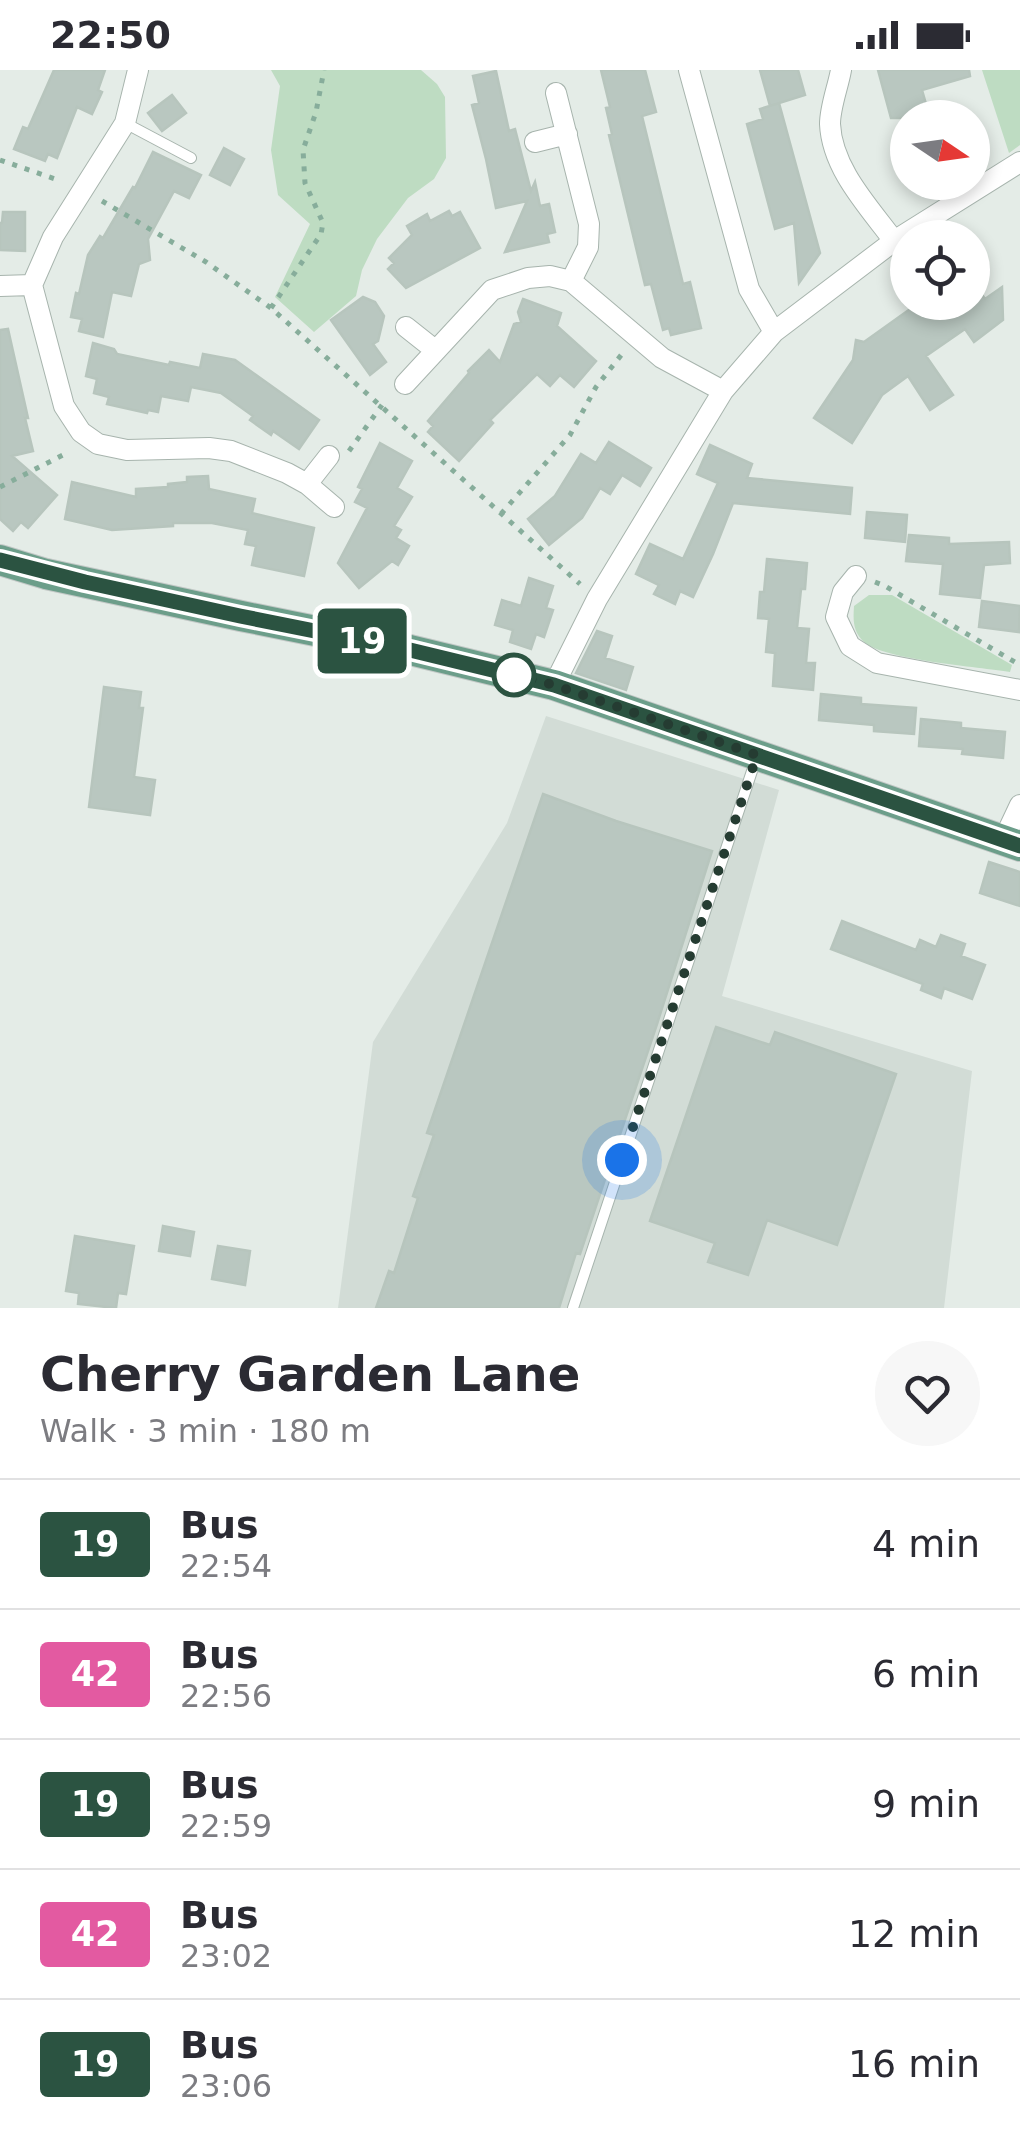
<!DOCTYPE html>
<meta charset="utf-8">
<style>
:root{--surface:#fff;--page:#f7f7f7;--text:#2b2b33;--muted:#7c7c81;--line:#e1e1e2}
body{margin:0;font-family:"DejaVu Sans",sans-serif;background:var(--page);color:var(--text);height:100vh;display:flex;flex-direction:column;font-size:38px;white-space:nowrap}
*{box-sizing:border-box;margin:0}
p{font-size:32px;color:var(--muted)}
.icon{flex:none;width:55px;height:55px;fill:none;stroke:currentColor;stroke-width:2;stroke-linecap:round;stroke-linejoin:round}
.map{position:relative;height:1238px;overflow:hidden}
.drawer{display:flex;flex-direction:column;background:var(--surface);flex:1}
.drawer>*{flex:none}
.badge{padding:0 20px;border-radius:8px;font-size:35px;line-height:65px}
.needle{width:65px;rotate:103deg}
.tools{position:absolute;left:890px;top:30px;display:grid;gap:20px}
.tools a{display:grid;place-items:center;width:100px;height:100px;border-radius:50%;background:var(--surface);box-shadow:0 5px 15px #0003;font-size:50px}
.you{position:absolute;width:50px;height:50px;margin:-25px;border:8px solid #fff;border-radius:50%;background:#1a73e8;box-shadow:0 0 0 15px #1a73e833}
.map>.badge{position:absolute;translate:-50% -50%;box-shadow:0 0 0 5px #fff}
.round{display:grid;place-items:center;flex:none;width:105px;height:105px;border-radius:52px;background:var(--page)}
.summary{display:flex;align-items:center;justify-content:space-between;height:170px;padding:0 40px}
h1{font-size:48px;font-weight:700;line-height:75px}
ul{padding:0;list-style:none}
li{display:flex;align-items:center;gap:30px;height:130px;padding:0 40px;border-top:2px solid var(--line)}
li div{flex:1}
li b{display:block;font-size:38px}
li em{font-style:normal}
li .badge{min-width:110px;font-weight:700;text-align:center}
.status{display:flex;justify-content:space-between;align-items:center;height:70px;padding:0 50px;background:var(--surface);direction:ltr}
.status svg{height:28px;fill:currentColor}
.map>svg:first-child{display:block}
.built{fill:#d2dcd6}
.green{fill:#bedcc2}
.building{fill:#b9c7c0;stroke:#b7c5bd;stroke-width:2.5}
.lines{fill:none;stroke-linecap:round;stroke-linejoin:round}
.lane-casing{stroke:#a7b4ad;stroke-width:12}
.street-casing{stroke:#a7b4ad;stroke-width:22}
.primary-casing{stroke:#c2c8c6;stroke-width:32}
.path{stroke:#87ad9b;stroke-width:5;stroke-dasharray:5 8;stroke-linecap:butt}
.lane{stroke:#fff;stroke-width:10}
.street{stroke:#fff;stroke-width:20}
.primary{stroke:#6c9e8a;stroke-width:30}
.line-casing{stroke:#fff;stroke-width:22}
.line{stroke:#2b5341;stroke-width:15}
.walk{stroke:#253c32;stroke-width:10;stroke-dasharray:0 18}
.stop-dot{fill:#fff;stroke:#2b5341;stroke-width:5}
</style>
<div class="status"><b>22:50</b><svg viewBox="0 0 49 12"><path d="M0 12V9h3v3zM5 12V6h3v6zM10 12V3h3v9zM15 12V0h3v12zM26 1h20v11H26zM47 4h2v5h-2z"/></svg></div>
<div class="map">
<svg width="1020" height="1238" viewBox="0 0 1020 1238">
<rect width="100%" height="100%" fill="#e4ece7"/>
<path class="built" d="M 546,646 L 779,720 L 722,926 L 972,1001 L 944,1238 L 338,1238 L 373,972 L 507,753 Z"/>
<path class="green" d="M 271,0 L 421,0 L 437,14 L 445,27 L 446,88 L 434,109 L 408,128 L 377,169 L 362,200 L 356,226 L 314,262 L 275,227 L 310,154 L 278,125 L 271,80 L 280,16 Z
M 982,0 L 1020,0 L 1020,75 L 1009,83 Z
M 869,525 L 892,525 L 1012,595 L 1010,602 C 980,597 884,590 864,572 C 853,562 853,551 854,536 Z"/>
<path class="building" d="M 54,0 L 105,0 L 98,20 L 102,22 L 92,44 L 77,37 L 57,88 L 48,84 L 45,91 L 14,79 L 23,57 L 28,59 Z
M 601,0 L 645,0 L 656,42 L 642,46 L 683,214 L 690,212 L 701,258 L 671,265 L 669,258 L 663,260 L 651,214 L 645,215 L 609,65 L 612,64 L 606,38 L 610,37 Z
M 760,0 L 798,0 L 805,25 L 770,36 Z
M 878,0 L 969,0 L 970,6 L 922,20 L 930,48 L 891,48 Z
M 496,1 L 509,61 L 515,59 L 531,121 L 535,112 L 540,136 L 549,134 L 555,162 L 547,164 L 549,172 L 505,182 L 527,131 L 496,138 L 486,89 L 472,35 L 479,33 L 473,6 Z
M 172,25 L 186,43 L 162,61 L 148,43 Z
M 779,33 L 820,183 L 799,213 L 794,153 L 775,159 L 747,54 L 763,49 L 760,39 Z
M 224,78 L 244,89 L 230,115 L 210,105 Z
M 153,82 L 201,105 L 189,128 L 174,121 L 148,169 L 150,190 L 139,194 L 131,226 L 112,222 L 103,267 L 79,261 L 82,249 L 71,247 L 76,223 L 79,224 L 88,185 L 100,166 L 103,168 L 133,117 L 135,118 Z
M 449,141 L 452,146 L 460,142 L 480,178 L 406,218 L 388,199 L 394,193 L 389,188 L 412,165 L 407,156 L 427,144 L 430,151 Z
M 3,142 L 25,142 L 25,181 L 0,180 L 0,153 L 2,153 Z
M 972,210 L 985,229 L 1002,217 L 1003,250 L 974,272 L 965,259 L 926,286 L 953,325 L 930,340 L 908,306 L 882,325 L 852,373 L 814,348 L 853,290 L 856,270 L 864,272 L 920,232 L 972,232 Z
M 363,227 L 375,232 L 384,246 L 378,271 L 373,274 L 386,292 L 370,305 L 331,250 Z
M 523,229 L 561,243 L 557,256 L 596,291 L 574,317 L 560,305 L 550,316 L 537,304 L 490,350 L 493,353 L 459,391 L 428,362 L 433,356 L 428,351 L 469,303 L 468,301 L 489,280 L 500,292 L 514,254 L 521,252 L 518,242 Z
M 8,259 L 28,348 L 25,348 L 33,381 L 12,386 L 57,425 L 28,458 L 21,452 L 13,461 L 0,449 L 0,260 Z
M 93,273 L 114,279 L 117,284 L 169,295 L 170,292 L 200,298 L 203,284 L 235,290 L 319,350 L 299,379 L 273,361 L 271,365 L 250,350 L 253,346 L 221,323 L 191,317 L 188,331 L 161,326 L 158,342 L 148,340 L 147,343 L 107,334 L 109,327 L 94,323 L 97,309 L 86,306 Z
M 609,372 L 651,398 L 640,416 L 622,405 L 610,424 L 600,418 L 582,448 L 549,475 L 528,449 L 555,426 L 581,384 L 596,393 Z
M 380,373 L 412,391 L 397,418 L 412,427 L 394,456 L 401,460 L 396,468 L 409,476 L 398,495 L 392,491 L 359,518 L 338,493 L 367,438 L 355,432 L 362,419 L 358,417 Z
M 710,375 L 752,394 L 747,408 L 852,418 L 850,444 L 733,433 L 713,484 L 693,527 L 680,521 L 675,534 L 654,524 L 659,515 L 636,504 L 650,474 L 683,489 L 718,413 L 697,404 Z
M 208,406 L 209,419 L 255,429 L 252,443 L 314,458 L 304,506 L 252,495 L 256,476 L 245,474 L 248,460 L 212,453 L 173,453 L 173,456 L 112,460 L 65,449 L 72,412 L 136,427 L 136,419 L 168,417 L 168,414 L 187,412 L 187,407 Z
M 867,442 L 907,445 L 905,472 L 865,468 Z
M 909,465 L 949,468 L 949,474 L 1009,472 L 1010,493 L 984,495 L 980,528 L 940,524 L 943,494 L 906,491 Z
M 767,489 L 807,493 L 805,519 L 801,519 L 797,558 L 809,559 L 806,593 L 815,593 L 813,620 L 773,616 L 775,583 L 766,582 L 769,549 L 758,548 L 760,522 L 764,522 Z
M 529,508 L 553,516 L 546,538 L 553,540 L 544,567 L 536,564 L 531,579 L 510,572 L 513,560 L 495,555 L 502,530 L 521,536 Z
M 982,531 L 1020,536 L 1019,562 L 979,557 Z
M 597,561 L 612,566 L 605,588 L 633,597 L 626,620 L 576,603 Z
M 104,617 L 141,622 L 139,638 L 143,638 L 134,707 L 155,710 L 150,745 L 89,737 Z
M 821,624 L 861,628 L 861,634 L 916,638 L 914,664 L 874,661 L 874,655 L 819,650 Z
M 921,649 L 961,653 L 961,658 L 1005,662 L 1003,688 L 962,684 L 963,679 L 919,676 Z
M 543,724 L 616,751 L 712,781 L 657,954 L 580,1184 L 576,1183 L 559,1238 L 376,1238 L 389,1201 L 394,1203 L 418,1128 L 413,1126 L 434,1065 L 427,1063 Z
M 989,792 L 1020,802 L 1020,836 L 980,823 Z
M 842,851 L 916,880 L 920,870 L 936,877 L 941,865 L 965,874 L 961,886 L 985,895 L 972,929 L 944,918 L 941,928 L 921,920 L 923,914 L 831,879 Z
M 716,957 L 770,975 L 775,962 L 896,1004 L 837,1175 L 767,1150 L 748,1205 L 708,1192 L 715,1173 L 650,1151 Z
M 163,1156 L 194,1162 L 190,1186 L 159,1181 Z
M 75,1166 L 134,1176 L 126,1224 L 118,1223 L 116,1238 L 78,1234 L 79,1223 L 66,1221 Z
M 218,1176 L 250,1181 L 245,1215 L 212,1209 Z"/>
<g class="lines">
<defs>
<path id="lane" d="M 125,53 L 191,88
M 573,1238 L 756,689"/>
<path id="street" d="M 138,0 L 125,53 L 53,167 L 32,215 L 64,336 L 81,362 L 98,374 L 127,380 L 209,378 L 231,381 L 287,403 L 307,414 L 334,437
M 689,0 L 749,219 L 774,262
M 841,0 C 838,17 830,37 830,54 C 832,99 869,137 894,171
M 556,23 L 589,154 L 588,177 L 571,211 L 662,288 L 723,321
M 535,72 L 567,64
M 0,216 L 32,215
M 406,257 L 435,280
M 405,314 L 492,220 L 528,208 L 550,206 L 571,211
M 307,414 L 329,386
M 856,506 L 843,522 L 836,547 L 850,576 L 877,593 L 1020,620
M 554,615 L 597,529 L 723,321 L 774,262 L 894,171 L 1020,92
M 1003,771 L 1020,735"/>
<path id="primary" d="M 0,490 L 46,504 L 241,546 L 410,580 L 554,615 L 1020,776"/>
</defs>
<use href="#lane" class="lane-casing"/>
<use href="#street" class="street-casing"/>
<use href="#primary" class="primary-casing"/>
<path class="path" d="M 0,90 L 61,111
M 102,131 L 206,192 L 271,238 L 580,514
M 271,238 L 321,164 L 323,153 L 305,113 L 303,80 L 316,42 L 324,0
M 349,381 L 382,335
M 0,417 L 63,385 L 67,380
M 501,444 L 570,365 L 596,317 L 622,284
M 875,512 L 885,516 L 1020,595"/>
<use href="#lane" class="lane"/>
<use href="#street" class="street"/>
<use href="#primary" class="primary"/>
</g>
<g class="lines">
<defs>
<path id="line" d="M 0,490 L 85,512 L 240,546 L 410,580 L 554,615 L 1020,776"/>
</defs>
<use href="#line" class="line-casing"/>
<use href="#line" class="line"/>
<path class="walk" d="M 514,605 L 554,615 L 757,685 L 622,1090"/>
</g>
<circle class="stop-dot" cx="514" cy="605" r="20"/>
</svg>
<div class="tools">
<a><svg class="needle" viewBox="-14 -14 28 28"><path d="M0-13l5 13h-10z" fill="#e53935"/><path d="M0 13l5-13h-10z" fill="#7c7c81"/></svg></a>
<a><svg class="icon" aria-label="locate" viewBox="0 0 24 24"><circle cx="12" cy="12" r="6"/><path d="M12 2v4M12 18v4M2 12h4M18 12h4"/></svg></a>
</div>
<div class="you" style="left:622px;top:1090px"></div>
<b class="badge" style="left:362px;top:571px;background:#2b5341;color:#fff">19</b>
</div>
<section class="drawer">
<div class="summary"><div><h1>Cherry Garden Lane</h1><p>Walk · 3 min · 180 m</p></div><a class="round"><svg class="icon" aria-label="heart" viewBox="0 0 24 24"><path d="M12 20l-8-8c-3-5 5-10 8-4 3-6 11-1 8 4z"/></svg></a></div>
<ul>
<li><span class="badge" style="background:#2b5341;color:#fff">19</span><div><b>Bus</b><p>22:54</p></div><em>4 min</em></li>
<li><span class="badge" style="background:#e35aa1;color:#fff">42</span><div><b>Bus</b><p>22:56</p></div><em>6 min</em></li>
<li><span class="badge" style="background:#2b5341;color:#fff">19</span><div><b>Bus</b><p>22:59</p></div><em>9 min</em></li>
<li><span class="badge" style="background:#e35aa1;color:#fff">42</span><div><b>Bus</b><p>23:02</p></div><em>12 min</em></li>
<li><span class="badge" style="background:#2b5341;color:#fff">19</span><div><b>Bus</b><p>23:06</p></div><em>16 min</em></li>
</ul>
</section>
